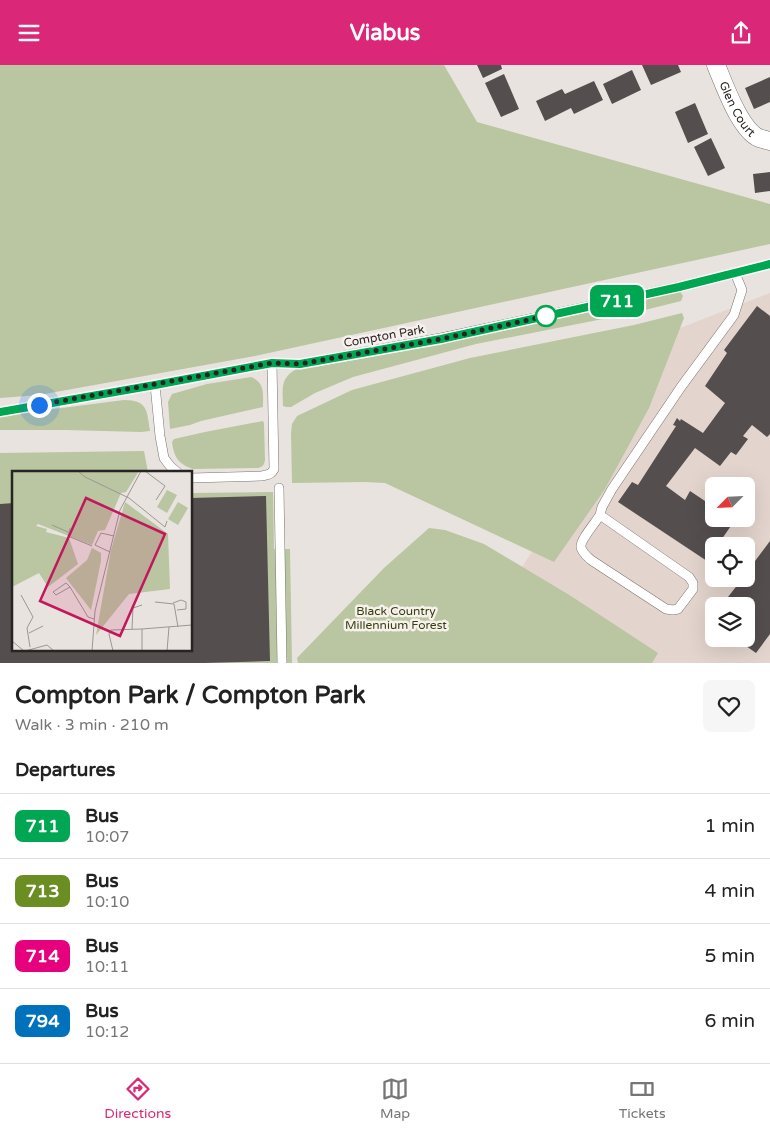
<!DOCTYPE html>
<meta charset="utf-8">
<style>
:root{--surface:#fff;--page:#f6f6f6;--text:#222;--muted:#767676;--line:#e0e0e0;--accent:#db2777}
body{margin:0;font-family:"Varela Round",sans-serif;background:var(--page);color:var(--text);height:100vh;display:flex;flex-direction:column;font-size:19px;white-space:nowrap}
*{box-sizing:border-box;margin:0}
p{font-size:16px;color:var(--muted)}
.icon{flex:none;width:28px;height:28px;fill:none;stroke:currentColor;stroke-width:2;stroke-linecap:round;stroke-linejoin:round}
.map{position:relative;height:598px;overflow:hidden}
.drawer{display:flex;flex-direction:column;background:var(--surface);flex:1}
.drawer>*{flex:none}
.badge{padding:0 10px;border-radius:8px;font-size:18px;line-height:32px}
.needle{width:32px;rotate:246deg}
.controls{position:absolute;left:705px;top:412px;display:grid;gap:10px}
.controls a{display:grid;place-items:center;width:50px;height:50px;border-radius:8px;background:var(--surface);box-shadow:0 5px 20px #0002;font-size:25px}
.you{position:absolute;width:25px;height:25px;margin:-12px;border:4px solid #fff;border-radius:50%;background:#1a73e8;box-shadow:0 0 0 8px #1a73e833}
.map>.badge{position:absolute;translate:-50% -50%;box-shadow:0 0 0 2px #fff}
h2{padding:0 15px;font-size:19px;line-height:45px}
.round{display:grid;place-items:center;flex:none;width:52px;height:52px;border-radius:8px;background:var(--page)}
.head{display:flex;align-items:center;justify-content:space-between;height:85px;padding:0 15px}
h1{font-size:24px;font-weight:700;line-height:38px}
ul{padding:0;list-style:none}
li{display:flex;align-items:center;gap:15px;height:65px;padding:0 15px;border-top:1px solid var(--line)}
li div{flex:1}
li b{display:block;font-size:19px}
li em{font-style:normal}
li .badge{min-width:55px;font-weight:700;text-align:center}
header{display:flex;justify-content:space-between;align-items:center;height:65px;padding:0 15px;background:var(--accent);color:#fff;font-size:22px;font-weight:700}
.menu{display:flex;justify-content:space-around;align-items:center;height:70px;border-top:1px solid var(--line);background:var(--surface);font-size:14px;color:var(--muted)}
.menu a{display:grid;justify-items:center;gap:2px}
.menu .current{color:var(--accent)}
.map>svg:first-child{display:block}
.built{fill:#e3d5cd;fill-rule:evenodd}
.green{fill:#b9c6a1}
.building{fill:#544e4f}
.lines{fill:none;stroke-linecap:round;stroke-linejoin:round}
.lane-casing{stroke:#7a7470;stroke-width:10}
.street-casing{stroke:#7a7470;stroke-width:19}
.lane{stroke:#fff;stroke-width:9}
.street{stroke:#fff;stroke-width:18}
.line-casing{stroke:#fff;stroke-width:11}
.line{stroke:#00a651;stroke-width:8}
.walk{stroke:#272423;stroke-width:5;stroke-dasharray:0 9}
.stop-dot{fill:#fff;stroke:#00a651;stroke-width:2.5}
.labels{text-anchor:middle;stroke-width:5;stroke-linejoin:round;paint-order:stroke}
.street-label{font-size:12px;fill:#272423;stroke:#f7f0ec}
.park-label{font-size:12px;fill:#33400c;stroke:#f7f0ec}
.inset-road{fill:none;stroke:#9b9794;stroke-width:1}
.view{fill:#c2185b;fill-opacity:0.15;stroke:#c2185b;stroke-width:2.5}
.inset-edge{fill:none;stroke:#272423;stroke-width:2.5}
</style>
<header><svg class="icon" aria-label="menu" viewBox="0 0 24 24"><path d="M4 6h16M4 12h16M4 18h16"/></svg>Viabus<svg class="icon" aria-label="share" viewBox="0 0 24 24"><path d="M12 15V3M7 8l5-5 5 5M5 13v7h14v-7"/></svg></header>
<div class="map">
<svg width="770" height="598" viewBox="0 0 770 598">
<rect width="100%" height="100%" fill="#e9e3df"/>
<path class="built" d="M 770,228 L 770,598 L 528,598 L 571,532 L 522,502 L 675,265 ZM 714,421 L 746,421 L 746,454 L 714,454 ZM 714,481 L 746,481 L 746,514 L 714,514 ZM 714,541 L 746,541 L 746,574 L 714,574 Z"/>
<path class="green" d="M 0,0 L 444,0 L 477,57 L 770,139 L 770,179 L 255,291 L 39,330 L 0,333 Z
M 680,226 L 683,231 L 681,236 L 633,248 L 476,279 L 353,312 L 315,328 L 291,342 L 286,342 L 283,341 C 283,333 281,320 286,313 C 297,296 339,295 358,293 L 551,254 Z
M 682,248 L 684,253 L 649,343 L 605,424 L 554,497 L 385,418 L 365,417 L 292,418 L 291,368 L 292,359 L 297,351 L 352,325 L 470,293 L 634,260 Z
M 251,312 C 265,318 263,328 263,342 L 201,356 L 190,360 L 170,364 L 168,337 L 172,329 L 207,319 Z
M 124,335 C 148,335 147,346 150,366 L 141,367 L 65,365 L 0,365 L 0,351 Z
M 263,356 L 264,358 L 265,395 C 264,400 263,402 258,403 L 193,404 C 178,399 174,392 172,377 L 174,374 L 205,367 Z
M 144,386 L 148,407 L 14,407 L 14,584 L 191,584 L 191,428 L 273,427 L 274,484 L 290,484 L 292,598 L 0,598 L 0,388 Z
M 429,463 L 445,465 L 484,479 L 571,531 L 658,588 L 652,598 L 298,598 L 297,593 L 384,503 Z"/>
<path class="building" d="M 477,0 L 501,0 L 502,4 L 483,13 Z
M 642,0 L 678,0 L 681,7 L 651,20 Z
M 632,5 L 641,25 L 612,39 L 603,19 Z
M 504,9 L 519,44 L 501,52 L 485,18 Z
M 770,12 L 770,37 L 754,44 L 745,23 Z
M 594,16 L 603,35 L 574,49 L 571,43 L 545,56 L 536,36 L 562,24 L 565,29 Z
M 695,38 L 708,69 L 688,78 L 675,47 Z
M 711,73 L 725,103 L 708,111 L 694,82 Z
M 770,107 L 770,126 L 755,128 L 753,109 Z
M 757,241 L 770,251 L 770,369 L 767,372 L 752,360 L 743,371 L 748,374 L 736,390 L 731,387 L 720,401 L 695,383 L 666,421 L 685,435 L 690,426 L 714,442 L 714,454 L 732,454 L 735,455 L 717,481 L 714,481 L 714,486 L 707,496 L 618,437 L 632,417 L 638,420 L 676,361 L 673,360 L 677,353 L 680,356 L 681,354 L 703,368 L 725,338 L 705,321 L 727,288 L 724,285 Z
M 266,431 L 270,596 L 204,598 L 0,598 L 0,439 L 14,438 L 14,584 L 191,584 L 191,433 Z
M 770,476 L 770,569 L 756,588 L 736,574 L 746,574 L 746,541 L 721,541 L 742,514 L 746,514 L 746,508 Z"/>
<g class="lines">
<defs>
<path id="lane" d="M 155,320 L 160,371 L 164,393 L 170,401 L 177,407
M 0,347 L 155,320 L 272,298 L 300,299 L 441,273 L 679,222 L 770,199
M 191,413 L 261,411 C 267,410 271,410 274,404 L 272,298
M 279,423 L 282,598
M 600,450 C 596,457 580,475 581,482 C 582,488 588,492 591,495 L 666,544 L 673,545 L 678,544 L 693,524 L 693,518 L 689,512 L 600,450 L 602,442 L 612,424 L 681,322 L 734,250 L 742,225 L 735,208"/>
<g id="street">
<path id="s1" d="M 716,0 C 724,19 740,65 759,73 C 762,74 766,75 770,76"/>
</g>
</defs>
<use href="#lane" class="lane-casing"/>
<use href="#street" class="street-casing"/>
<use href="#lane" class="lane"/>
<use href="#street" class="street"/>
</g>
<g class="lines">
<defs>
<path id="line" d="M 0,347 L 155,320 L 272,298 L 300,299 L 441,274 L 679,222 L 770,199"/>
</defs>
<use href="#line" class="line-casing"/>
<use href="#line" class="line"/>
<path class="walk" d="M 39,340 L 272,298 L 300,299 L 441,274 L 551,250 L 546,251"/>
</g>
<circle class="stop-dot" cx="546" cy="251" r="10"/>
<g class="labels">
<g class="street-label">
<text dy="4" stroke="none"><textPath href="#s1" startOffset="49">Glen Court</textPath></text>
<text transform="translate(384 271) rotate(-10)" y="4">Compton Park</text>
</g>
<g class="park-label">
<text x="396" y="550">Black Country<tspan x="396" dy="14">Millennium Forest</tspan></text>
</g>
</g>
<g transform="translate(12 406)">
<rect width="180" height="180" fill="#e9e3df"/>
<path d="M 0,0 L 127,0 L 114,21 L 109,22 L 93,59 L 86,60 L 80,74 L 26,53 L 24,55 L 35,58 L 34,61 L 57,67 L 66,93 L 36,116 L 27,102 L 0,116 ZM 155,19 L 165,24 L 155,42 L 145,36 ZM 113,31 L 156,63 L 158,118 L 117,123 L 84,164 L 99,79 ZM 166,31 L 176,37 L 166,54 L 156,48 ZM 80,77 L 89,82 L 89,90 L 79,139 L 54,107 L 75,89 Z" fill="#b9c6a1"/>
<path class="inset-road" d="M 66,0 L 73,6 L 117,27 L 153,56 L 155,50M 133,0 L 153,15 L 144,29M 40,54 L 56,61M 58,57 L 56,65 L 80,75M 98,81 L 83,74 L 89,62 L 102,65M 58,116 L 54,112 L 41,121 L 44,124 L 58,116 L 76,146 L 82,148M 9,124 L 21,146 L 15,157 L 18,176M 143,131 L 162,133 L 166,156M 161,132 L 169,129 L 174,131 L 174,138 L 165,139M 120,158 L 121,137 L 130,134M 17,162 L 31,155M 0,170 L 12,180M 13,180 L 35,174 L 42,180M 80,180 L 83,140 L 108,39 L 129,0M 101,180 L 97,163 L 99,159 L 130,158M 130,180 L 130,158 L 180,154M 155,180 L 157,156"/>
<path class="view" d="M 74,27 L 153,63 L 108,165 L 28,130 Z"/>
<rect width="180" height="180" class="inset-edge"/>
</g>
</svg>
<div class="controls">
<a><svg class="needle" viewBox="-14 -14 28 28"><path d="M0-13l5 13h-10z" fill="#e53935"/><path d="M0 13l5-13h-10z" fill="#767676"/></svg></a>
<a><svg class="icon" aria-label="locate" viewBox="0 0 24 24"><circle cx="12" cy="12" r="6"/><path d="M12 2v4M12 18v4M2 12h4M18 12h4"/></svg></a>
<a><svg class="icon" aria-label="layers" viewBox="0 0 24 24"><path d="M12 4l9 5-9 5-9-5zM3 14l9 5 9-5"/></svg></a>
</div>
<div class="you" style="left:39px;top:340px"></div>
<b class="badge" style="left:617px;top:236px;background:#00a651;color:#fff">711</b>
</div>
<section class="drawer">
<div class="head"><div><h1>Compton Park / Compton Park</h1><p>Walk · 3 min · 210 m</p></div><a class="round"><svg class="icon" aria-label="heart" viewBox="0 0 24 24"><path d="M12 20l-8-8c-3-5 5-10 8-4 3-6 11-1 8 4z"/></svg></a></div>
<h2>Departures</h2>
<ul>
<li><span class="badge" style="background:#00a651;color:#fff">711</span><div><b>Bus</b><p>10:07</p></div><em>1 min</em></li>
<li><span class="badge" style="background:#6b8e23;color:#fff">713</span><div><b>Bus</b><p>10:10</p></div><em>4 min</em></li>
<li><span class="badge" style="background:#e6007e;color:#fff">714</span><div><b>Bus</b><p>10:11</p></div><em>5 min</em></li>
<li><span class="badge" style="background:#0072bc;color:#fff">794</span><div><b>Bus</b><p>10:12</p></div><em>6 min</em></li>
</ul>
</section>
<nav class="menu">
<a class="current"><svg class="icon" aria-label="directions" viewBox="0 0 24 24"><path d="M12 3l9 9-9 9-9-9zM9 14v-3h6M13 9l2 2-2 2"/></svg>Directions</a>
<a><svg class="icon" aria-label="map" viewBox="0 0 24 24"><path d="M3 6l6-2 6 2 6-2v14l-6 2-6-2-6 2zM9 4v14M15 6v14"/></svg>Map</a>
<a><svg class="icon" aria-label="tickets" viewBox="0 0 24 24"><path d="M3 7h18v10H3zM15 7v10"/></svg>Tickets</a>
</nav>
